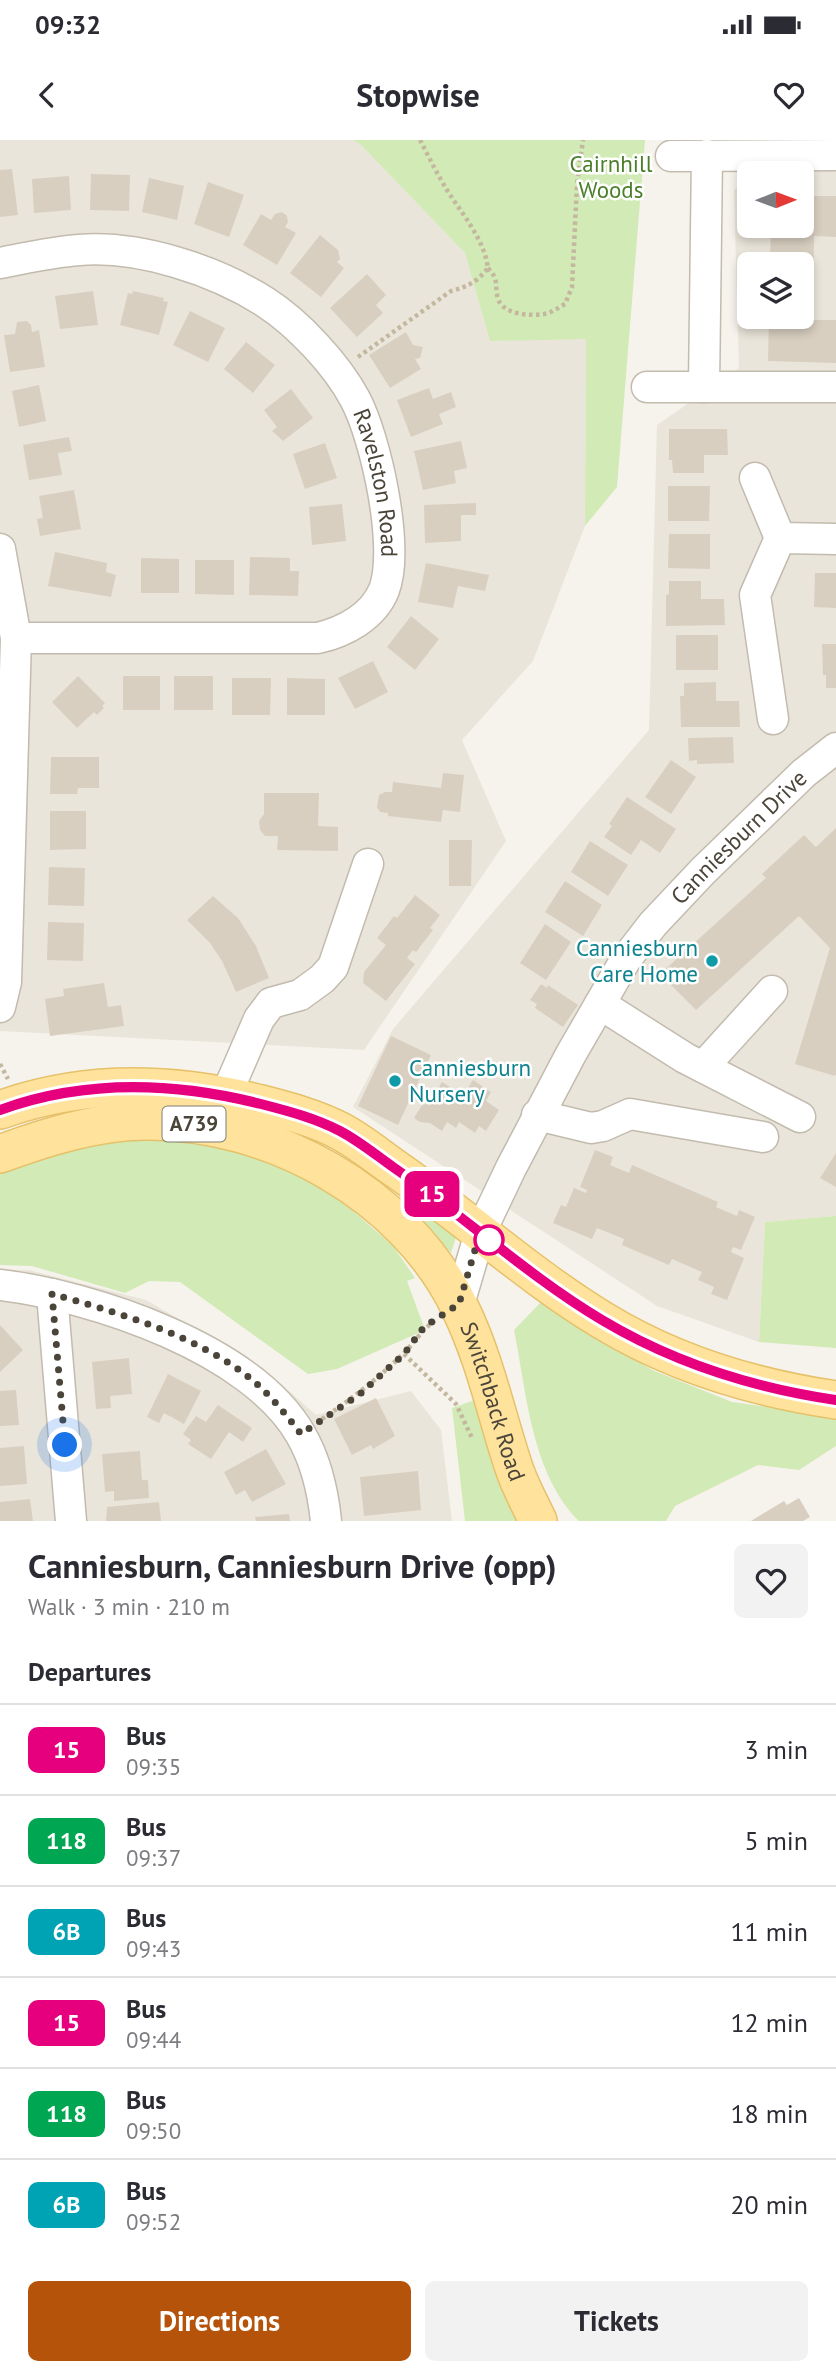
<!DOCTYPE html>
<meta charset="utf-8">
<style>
:root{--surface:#fff;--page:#f2f2f3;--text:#2b2b33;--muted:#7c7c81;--line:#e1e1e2;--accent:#b45309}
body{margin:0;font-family:"PT Sans",sans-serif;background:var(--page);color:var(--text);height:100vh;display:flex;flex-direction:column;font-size:26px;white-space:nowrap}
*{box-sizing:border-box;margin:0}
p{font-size:23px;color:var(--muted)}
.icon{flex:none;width:38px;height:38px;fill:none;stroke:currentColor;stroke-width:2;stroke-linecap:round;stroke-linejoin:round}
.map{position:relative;height:1381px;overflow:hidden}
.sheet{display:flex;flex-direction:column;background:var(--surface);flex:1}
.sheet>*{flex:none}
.badge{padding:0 14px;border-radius:10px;font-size:24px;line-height:46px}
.needle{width:46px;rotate:89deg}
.fabs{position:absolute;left:737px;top:21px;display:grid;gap:14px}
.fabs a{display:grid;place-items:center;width:77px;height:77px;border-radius:10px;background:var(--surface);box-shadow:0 4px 10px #0003;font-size:35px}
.you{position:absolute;width:35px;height:35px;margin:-18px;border:5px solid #fff;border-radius:50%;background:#1a73e8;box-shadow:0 0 0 10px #1a73e833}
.map>.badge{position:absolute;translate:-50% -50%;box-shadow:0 0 0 4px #fff}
h2{padding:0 28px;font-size:26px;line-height:63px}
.round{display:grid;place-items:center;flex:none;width:74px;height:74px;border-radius:10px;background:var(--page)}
.overview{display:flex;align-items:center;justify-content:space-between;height:119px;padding:0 28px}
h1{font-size:33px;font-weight:600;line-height:52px}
.cta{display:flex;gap:14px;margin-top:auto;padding:14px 28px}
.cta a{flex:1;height:80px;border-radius:10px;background:var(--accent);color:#fff;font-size:28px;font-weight:600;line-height:80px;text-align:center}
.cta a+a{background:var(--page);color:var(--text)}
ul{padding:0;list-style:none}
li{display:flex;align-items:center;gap:21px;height:91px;padding:0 28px;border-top:2px solid var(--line)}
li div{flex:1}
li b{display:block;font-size:26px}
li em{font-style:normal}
li .badge{min-width:77px;font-weight:700;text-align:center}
.status{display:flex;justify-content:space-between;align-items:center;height:49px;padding:0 35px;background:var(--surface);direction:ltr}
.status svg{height:19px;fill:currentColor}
header{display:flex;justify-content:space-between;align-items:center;height:91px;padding:0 28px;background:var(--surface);font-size:32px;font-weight:600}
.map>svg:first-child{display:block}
.residential{fill:#eae5da;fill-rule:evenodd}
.green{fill:#d2eab5}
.building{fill:#d8cfc1}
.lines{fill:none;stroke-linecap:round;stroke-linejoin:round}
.minor-casing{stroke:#c2bbae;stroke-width:33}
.major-casing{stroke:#e6c16a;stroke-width:40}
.path{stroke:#c4b79f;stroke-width:4.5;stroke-dasharray:3.5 3.5;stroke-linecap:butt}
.minor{stroke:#fff;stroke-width:30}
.major{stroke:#ffe39c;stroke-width:37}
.line-casing{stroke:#fff;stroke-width:16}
.line{stroke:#e6007e;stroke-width:10}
.walk{stroke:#4b4439;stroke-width:7;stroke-dasharray:0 12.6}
.culture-dot{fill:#0f9aa8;stroke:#fff;stroke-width:2.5}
.stop-dot{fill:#fff;stroke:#e6007e;stroke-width:3.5}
.labels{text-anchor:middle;stroke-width:5;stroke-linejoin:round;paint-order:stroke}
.shield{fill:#fff;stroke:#817c74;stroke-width:2}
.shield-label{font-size:21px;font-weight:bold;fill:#4b4439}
.park-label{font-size:23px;fill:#4a7f2a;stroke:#fff}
.street-label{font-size:23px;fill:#4b4439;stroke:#fff}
.culture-label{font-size:23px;fill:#0d838f;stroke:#fff;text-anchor:end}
</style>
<div class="status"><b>09:32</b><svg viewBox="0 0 49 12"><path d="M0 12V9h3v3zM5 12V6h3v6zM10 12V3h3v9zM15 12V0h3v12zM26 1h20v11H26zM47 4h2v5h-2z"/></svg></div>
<header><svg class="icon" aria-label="back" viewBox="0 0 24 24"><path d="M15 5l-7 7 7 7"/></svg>Stopwise<svg class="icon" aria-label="heart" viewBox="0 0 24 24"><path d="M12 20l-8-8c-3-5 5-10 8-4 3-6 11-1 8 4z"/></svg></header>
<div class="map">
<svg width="836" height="1381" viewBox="0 0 836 1381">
<rect width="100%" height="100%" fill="#f6f3ec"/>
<path class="residential" d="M 0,0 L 352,0 L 360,4 L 465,113 L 490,201 L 586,198 L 585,386 L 533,521 L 462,600 L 506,701 L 364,910 L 0,891 Z
M 811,0 L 836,0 L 836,1076 L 765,1082 L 759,1202 L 657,1166 L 353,967 L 393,889 L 649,590 L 657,285 L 739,228 L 734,50 L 749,40 L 749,86 L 802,86 L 802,33 L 759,33 ZM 749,124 L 802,124 L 802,177 L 749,177 Z
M 29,1130 L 146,1160 L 262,1227 L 316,1275 L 411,1251 L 441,1290 L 452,1381 L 0,1381 L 0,1131 Z"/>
<path class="green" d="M 352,0 L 645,0 L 617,347 L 585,386 L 586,199 L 490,201 L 465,113 L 360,4 Z
M 161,993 L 228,1002 L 304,1032 L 355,1065 L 352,1070 L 393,1106 L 415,1138 L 407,1141 L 425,1190 L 337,1229 L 308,1234 L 180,1142 L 149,1141 L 125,1153 L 32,1126 L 0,1125 L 0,1031 L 87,999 Z
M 392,1058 L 423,1079 L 429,1070 L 457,1094 L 451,1113 Z
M 836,1076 L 836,1208 L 759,1202 L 765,1082 Z
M 542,1161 L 652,1230 L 732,1262 L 836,1277 L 836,1306 L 799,1330 L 758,1325 L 675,1366 L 666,1381 L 579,1381 C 531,1333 527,1254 514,1190 Z
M 475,1260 L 522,1381 L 465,1381 L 452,1268 Z"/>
<path class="building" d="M 12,29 L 18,75 L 0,77 L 0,30 Z
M 91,34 L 130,35 L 129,71 L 90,70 Z
M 69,36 L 71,70 L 34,73 L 32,39 Z
M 149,38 L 184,46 L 177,80 L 142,72 Z
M 208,42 L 244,55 L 229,97 L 194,84 Z
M 802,56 L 836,56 L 836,97 L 814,96 L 813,180 L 836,180 L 836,223 L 768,221 L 769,177 L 802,177 L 802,124 L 770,124 L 771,86 L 802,86 Z
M 282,72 L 287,76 L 288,82 L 285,87 L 296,93 L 277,125 L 243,105 L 261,74 L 271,80 L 275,74 Z
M 320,95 L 338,110 L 340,119 L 337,122 L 344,128 L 321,157 L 290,133 Z
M 367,134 L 386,155 L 376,165 L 383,173 L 357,197 L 330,168 Z
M 93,151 L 98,185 L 60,189 L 55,156 Z
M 133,151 L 164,158 L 163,161 L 168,162 L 159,195 L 120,185 L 128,153 L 132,154 Z
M 190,171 L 225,188 L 208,222 L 173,205 Z
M 27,181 L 31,185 L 32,192 L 39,190 L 45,227 L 10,232 L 4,195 L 15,194 L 17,182 Z
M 406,192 L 413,205 L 423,207 L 420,218 L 415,219 L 421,229 L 390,248 L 369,215 Z
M 246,202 L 275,225 L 253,253 L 224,229 Z
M 39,245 L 46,281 L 19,287 L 12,251 Z
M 429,248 L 433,259 L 451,252 L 456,267 L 439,274 L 443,284 L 411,297 L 397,260 Z
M 291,249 L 313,278 L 283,301 L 272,291 L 277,287 L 264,270 Z
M 669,289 L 727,289 L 728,315 L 704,315 L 704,333 L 673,333 L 672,320 L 669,320 Z
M 69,297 L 72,311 L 58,313 L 62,335 L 29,340 L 23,305 Z
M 461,301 L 467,328 L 454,331 L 456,343 L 423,350 L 414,311 Z
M 325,303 L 337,338 L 305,349 L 293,314 Z
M 668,346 L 710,346 L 709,381 L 668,381 Z
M 74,350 L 81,389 L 40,396 L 37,379 L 43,378 L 39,356 Z
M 476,363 L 476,375 L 461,375 L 461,401 L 425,403 L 424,365 Z
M 342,364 L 346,401 L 312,405 L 309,367 Z
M 669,394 L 710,394 L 710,429 L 668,428 Z
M 55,412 L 107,423 L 106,432 L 116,435 L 111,457 L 48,446 Z
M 250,417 L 290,418 L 290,431 L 299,431 L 298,456 L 249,455 Z
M 141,418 L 179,419 L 179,453 L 141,453 Z
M 195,420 L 234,420 L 234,455 L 195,454 Z
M 426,423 L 489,435 L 485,451 L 458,446 L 453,468 L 418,462 Z
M 815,433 L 836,433 L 836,468 L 814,467 Z
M 669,441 L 701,441 L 701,459 L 724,459 L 725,485 L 666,486 L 666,455 L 669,454 Z
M 411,476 L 439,499 L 415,530 L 387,507 Z
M 676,495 L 718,495 L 718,530 L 676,530 Z
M 822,504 L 836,504 L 836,548 L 826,548 L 826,535 L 823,535 Z
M 373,521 L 388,552 L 355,569 L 338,538 Z
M 78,536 L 105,563 L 102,566 L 104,568 L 97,575 L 94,572 L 77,588 L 52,562 Z
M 123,536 L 160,536 L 160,570 L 123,570 Z
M 174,536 L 213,536 L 213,570 L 174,570 Z
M 232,538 L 271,538 L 270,575 L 232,575 Z
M 287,538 L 325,539 L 325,575 L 287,575 Z
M 716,542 L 716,561 L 739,561 L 740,587 L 681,587 L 680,556 L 684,556 L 684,543 Z
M 733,597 L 734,623 L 697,624 L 697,620 L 689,621 L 688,598 Z
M 51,617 L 99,617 L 99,648 L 78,648 L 77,654 L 50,654 Z
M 671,620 L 696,637 L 671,674 L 645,657 Z
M 443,633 L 464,635 L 460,672 L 443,670 L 441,682 L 388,676 L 388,673 L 380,672 L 377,667 L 379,655 L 385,652 L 392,652 L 393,642 L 441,648 Z
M 264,653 L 319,653 L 318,686 L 338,687 L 338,711 L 277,710 L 278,696 L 265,696 L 260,690 L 259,681 L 264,674 Z
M 627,657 L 676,689 L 660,713 L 641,700 L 631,715 L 604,697 L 612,686 L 609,684 Z
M 50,671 L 86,671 L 86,709 L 50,710 Z
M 836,688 L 836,934 L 835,936 L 795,924 L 830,808 L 799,776 L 696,870 L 660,834 L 766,738 L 762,734 L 804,695 L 816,707 Z
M 449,700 L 472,700 L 471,746 L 449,746 Z
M 590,701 L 628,725 L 608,756 L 571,732 Z
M 49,727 L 85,728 L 84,766 L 48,765 Z
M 565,741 L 602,765 L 583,796 L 545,772 Z
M 415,755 L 440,775 L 430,788 L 433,790 L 416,812 L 413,810 L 407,818 L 415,824 L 386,861 L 363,843 L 364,832 L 386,805 L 377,798 L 394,776 L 397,778 Z
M 213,756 L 238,778 L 256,806 L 269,838 L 236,852 L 222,821 L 210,803 L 187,780 Z
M 48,782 L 84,783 L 83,821 L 47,820 Z
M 545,784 L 571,802 L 546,840 L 520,823 Z
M 104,843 L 108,867 L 121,865 L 124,886 L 50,896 L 45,859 L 64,856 L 63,849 Z
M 541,844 L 547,848 L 548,845 L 578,865 L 563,887 L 535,868 L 537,864 L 530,860 Z
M 391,896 L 431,915 L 398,985 L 358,966 Z
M 473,940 L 491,952 L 486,961 L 499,970 L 486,991 L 479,986 L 475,993 L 459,982 L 456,988 L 447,982 L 442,991 L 430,983 L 420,982 L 414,978 L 427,957 L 431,960 L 442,942 L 463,955 Z
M 595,1010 L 613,1017 L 610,1025 L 629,1033 L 632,1025 L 718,1062 L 716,1067 L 737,1076 L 739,1070 L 755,1077 L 741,1110 L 733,1107 L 731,1112 L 744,1118 L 727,1160 L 711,1154 L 714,1147 L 698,1140 L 702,1132 L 672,1119 L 669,1125 L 622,1105 L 624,1099 L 597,1088 L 592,1099 L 553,1083 L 561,1065 L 566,1067 L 574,1048 L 586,1053 L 587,1050 L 580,1047 Z
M 836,1013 L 836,1047 L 820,1038 Z
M 0,1185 L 23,1210 L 0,1232 Z
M 129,1218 L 132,1254 L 110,1256 L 111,1268 L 96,1269 L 92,1222 Z
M 168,1234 L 201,1251 L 184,1284 L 164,1273 L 159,1283 L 147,1277 Z
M 16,1250 L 19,1285 L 0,1286 L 0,1251 Z
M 376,1258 L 395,1296 L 373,1309 L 371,1305 L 352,1315 L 334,1279 Z
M 218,1265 L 252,1288 L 243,1302 L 229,1292 L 211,1319 L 188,1304 L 191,1300 L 183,1294 L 196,1276 L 206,1282 Z
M 24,1306 L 27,1344 L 0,1346 L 0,1308 Z
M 266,1309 L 286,1344 L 252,1362 L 245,1350 L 236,1355 L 224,1332 Z
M 140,1311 L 142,1340 L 148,1340 L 149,1358 L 114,1361 L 114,1351 L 105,1352 L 102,1314 Z
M 418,1331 L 421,1370 L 364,1376 L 360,1337 Z
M 799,1358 L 810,1377 L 803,1381 L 751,1381 L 784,1361 L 787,1365 Z
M 30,1359 L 33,1381 L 0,1381 L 0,1362 Z
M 159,1362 L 161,1381 L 106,1381 L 107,1367 Z
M 289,1374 L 290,1381 L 256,1381 L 255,1377 Z"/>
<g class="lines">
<defs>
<g id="minor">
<path d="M 671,16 L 836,15"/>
<path id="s1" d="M 0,123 C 26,118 52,112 79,110 C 139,105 215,130 265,162 C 298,183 337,225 355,259 C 376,298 400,408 384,450 C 373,477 344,492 318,498 L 16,498"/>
<path d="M 647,247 L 836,247"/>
<path d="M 704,247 L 707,15"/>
<path d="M 755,338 L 780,398 L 755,455 L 773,579"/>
<path d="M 780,398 L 836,399"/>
<path d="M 0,409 L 16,498 L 6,842 L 0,867"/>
<path d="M 600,864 L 685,918 L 800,977"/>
<path d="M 703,927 L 772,851"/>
<path d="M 206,967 L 226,955 L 259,879 L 271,863 L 300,855 L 322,839 L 333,827 L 368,724"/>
<path d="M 537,975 L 591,988 L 603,986 L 630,974 L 763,997"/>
<path d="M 0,1145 C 93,1156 252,1209 301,1295 C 316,1321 323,1352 326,1381"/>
<path d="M 52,1154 L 71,1381"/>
<path id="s2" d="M 459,1164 L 480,1093 L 511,1028 L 571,914 L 626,819 L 653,784 L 703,731 L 804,633 L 836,608"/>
</g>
<g id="major">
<path d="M 0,970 C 85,939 174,942 261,964 C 288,971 315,978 340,991 C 359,1001 376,1015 393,1027 C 464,1076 528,1135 602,1180 C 674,1224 754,1248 836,1260"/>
<path id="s3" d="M 0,1014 C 46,997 94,982 144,981 C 269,979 405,1053 460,1168 C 485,1219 496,1274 514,1328 C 520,1346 530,1364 538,1381"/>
</g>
</defs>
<use href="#minor" class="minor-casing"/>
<use href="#major" class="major-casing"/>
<path class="path" d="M 488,128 C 500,141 494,145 498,159 C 504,175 530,176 544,174 C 551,173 558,168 565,164 L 572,147 L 577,44 L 583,0
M 358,217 L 451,151 C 467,147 477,142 488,128 C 484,97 459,71 444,45 C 435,30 428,15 420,0
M 0,924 L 8,939
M 404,1214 L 456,1264 L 472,1298
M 322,1279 C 350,1260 376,1240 401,1216 C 414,1204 421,1190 436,1180"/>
<use href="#minor" class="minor"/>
<use href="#major" class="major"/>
</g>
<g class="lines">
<defs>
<path id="line" d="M 0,970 C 85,939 174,942 261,964 C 288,971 315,978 340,991 C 359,1001 376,1015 393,1027 C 464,1076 528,1136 602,1180 C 674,1223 754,1248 836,1260"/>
</defs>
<use href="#line" class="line-casing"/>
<use href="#line" class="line"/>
<path class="walk" d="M 65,1305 L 52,1154 C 116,1172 192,1194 246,1235 C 267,1251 284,1272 301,1294 L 360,1254 L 404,1214 L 424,1187 L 459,1164 L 480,1093 L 489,1100"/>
</g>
<g class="culture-dot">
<circle cx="712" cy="821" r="7"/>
<circle cx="395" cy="941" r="7"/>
</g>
<circle class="stop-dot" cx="489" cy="1100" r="14"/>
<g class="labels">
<rect class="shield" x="162.5" y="966.5" width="63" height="35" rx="5"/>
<g class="shield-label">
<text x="194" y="991">A739</text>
</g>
<g class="park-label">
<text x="611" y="32">Cairnhill<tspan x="611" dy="26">Woods</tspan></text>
</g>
<g class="street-label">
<text dy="8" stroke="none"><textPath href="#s1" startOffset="497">Ravelston Road</textPath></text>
<text dy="8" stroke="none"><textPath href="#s2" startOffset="551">Canniesburn Drive</textPath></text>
<text dy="8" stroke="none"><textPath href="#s3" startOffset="634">Switchback Road</textPath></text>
</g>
<g class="culture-label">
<text x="698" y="816">Canniesburn<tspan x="698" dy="26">Care Home</tspan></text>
<text x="409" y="936" text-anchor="start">Canniesburn<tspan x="409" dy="26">Nursery</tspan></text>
</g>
</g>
</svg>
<div class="fabs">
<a><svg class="needle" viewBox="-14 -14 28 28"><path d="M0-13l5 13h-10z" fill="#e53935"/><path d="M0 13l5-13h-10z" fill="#7c7c81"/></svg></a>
<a><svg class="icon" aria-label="layers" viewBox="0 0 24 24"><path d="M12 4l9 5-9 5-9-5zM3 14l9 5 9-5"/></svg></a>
</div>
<div class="you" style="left:65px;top:1305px"></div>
<b class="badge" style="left:432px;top:1054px;background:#e6007e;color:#fff">15</b>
</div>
<section class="sheet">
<div class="overview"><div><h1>Canniesburn, Canniesburn Drive (opp)</h1><p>Walk · 3 min · 210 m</p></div><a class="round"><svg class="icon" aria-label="heart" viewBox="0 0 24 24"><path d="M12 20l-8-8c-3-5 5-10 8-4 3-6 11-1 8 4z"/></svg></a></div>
<h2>Departures</h2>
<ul>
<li><span class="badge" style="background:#e6007e;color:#fff">15</span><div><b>Bus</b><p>09:35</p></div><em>3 min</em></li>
<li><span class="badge" style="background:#00a651;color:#fff">118</span><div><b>Bus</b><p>09:37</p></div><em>5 min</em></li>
<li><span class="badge" style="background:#00a3b4;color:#fff">6B</span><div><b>Bus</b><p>09:43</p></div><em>11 min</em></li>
<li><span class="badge" style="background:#e6007e;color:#fff">15</span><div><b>Bus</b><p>09:44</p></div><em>12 min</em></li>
<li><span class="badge" style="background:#00a651;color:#fff">118</span><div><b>Bus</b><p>09:50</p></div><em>18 min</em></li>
<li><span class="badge" style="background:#00a3b4;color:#fff">6B</span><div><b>Bus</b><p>09:52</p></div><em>20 min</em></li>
</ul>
<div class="cta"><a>Directions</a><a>Tickets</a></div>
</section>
